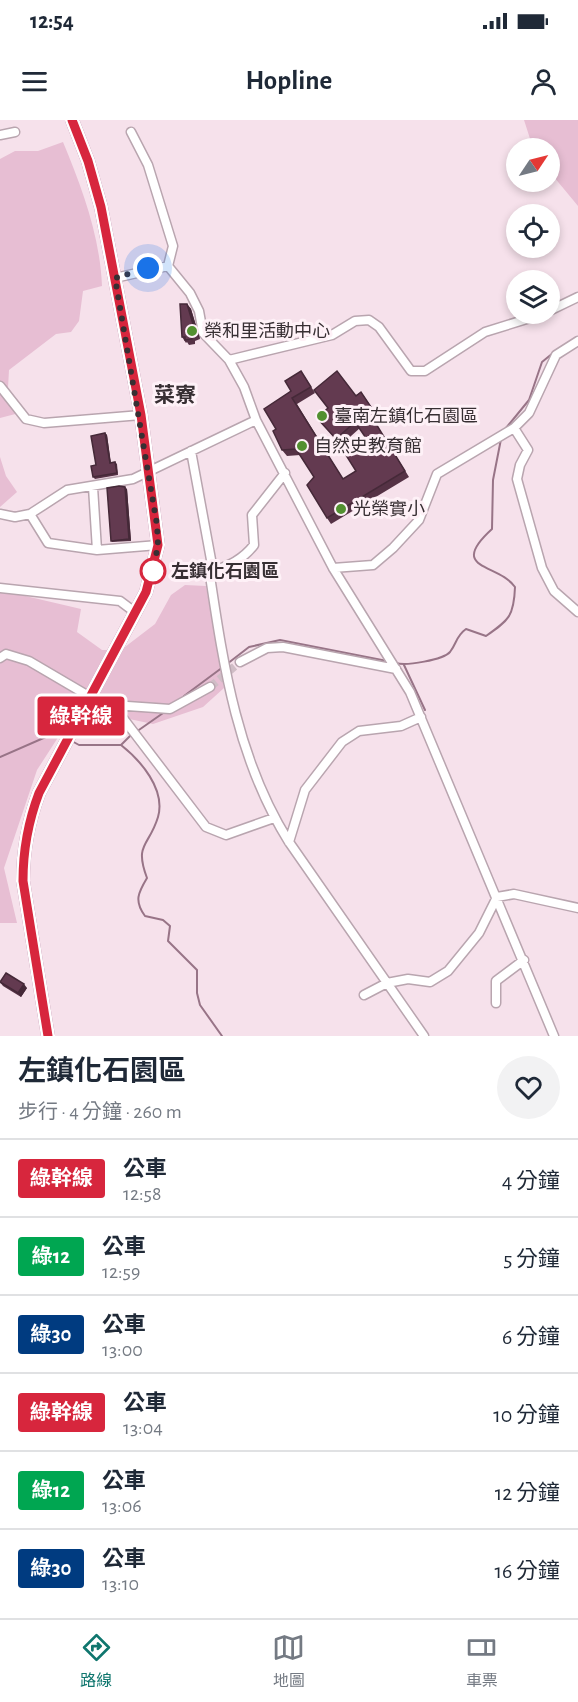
<!DOCTYPE html>
<html lang="zh-TW">
<meta charset="utf-8">
<style>
:root{--surface:#fff;--page:#f2f2f3;--text:#1f2937;--muted:#747a83;--line:#e0e1e3;--accent:#0f766e}
body{margin:0;font-family:"Alegreya Sans","Noto Sans TC",sans-serif;background:var(--page);color:var(--text);height:100vh;display:flex;flex-direction:column;font-size:22px;white-space:nowrap}
*{box-sizing:border-box;margin:0}
p{font-size:20px;color:var(--muted)}
.icon{flex:none;width:33px;height:33px;fill:none;stroke:currentColor;stroke-width:2;stroke-linecap:round;stroke-linejoin:round}
.map{position:relative;height:916px;overflow:hidden}
.panel{display:flex;flex-direction:column;background:var(--surface);flex:1}
.panel>*{flex:none}
.badge{padding:0 12px;border-radius:4px;font-size:21px;line-height:39px}
.needle{width:39px;rotate:55deg}
.tools{position:absolute;left:506px;top:18px;display:grid;gap:12px}
.tools a{display:grid;place-items:center;width:54px;height:54px;border-radius:50%;background:var(--surface);box-shadow:0 3px 9px #0003;font-size:30px}
.you{position:absolute;width:30px;height:30px;margin:-15px;border:4px solid #fff;border-radius:50%;background:#1a73e8;box-shadow:0 0 0 9px #1a73e833}
.map>.badge{position:absolute;translate:-50% -50%;box-shadow:0 0 0 3px #fff}
.round{display:grid;place-items:center;flex:none;width:63px;height:63px;border-radius:32px;background:var(--page)}
.headline{display:flex;align-items:center;justify-content:space-between;height:102px;padding:0 18px}
h1{font-size:28px;font-weight:700;line-height:45px}
ul{padding:0;list-style:none}
li{display:flex;align-items:center;gap:18px;height:78px;padding:0 18px;border-top:2px solid var(--line)}
li div{flex:1}
li b{display:block;font-size:22px}
li em{font-style:normal}
li .badge{min-width:66px;font-weight:700;text-align:center}
.status{display:flex;justify-content:space-between;align-items:center;height:42px;padding:0 30px;background:var(--surface);direction:ltr}
.status svg{height:16px;fill:currentColor}
header{display:flex;justify-content:space-between;align-items:center;height:78px;padding:0 18px;background:var(--surface);font-size:27px;font-weight:700}
.dock{display:flex;justify-content:space-around;align-items:center;height:84px;border-top:2px solid var(--line);background:var(--surface);font-size:16px;color:var(--muted)}
.dock a{display:grid;justify-items:center;gap:3px}
.dock .current{color:var(--accent)}
.map>svg:first-child{display:block}
.green{fill:#e7bed3}
.lines{fill:none;stroke-linecap:round;stroke-linejoin:round}
.stream{stroke:#987487;stroke-width:2}
.minor-tunnel{stroke:#d0bdc6;stroke-width:8;stroke-dasharray:8 4;stroke-linecap:butt}
.minor-casing{stroke:#b9a5af;stroke-width:11}
.major-casing{stroke:#a66088;stroke-width:14}
.minor{stroke:#fff;stroke-width:8}
.major{stroke:#eeafd3;stroke-width:10}
.wall{fill:#553245}
.shaded-wall{fill:#452938}
.building{fill:#633a50;stroke:#452938;stroke-width:1.5}
.line-casing{stroke:#fff;stroke-width:14}
.line{stroke:#d7263d;stroke-width:9}
.walk{stroke:#372f33;stroke-width:6;stroke-dasharray:0 10.8}
.poi-dot{fill:#529030;stroke:#fef1f7;stroke-width:2}
.stop-dot{fill:#fff;stroke:#d7263d;stroke-width:3}
.labels{text-anchor:middle;stroke-width:6;stroke-linejoin:round;paint-order:stroke}
.poi-label{font-size:18px;fill:#372f33;stroke:#fef1f7;text-anchor:start}
.stop-label{font-size:18px;font-weight:bold;fill:#372f33;stroke:#fef1f7;text-anchor:start}
.quarter-label{font-size:21px;font-weight:bold;fill:#372f33;stroke:#fef1f7}
</style>
<div class="status"><b>12:54</b><svg viewBox="0 0 49 12"><path d="M0 12V9h3v3zM5 12V6h3v6zM10 12V3h3v9zM15 12V0h3v12zM26 1h20v11H26zM47 4h2v5h-2z"/></svg></div>
<header><svg class="icon" aria-label="menu" viewBox="0 0 24 24"><path d="M4 6h16M4 12h16M4 18h16"/></svg>Hopline<svg class="icon" aria-label="person" viewBox="0 0 24 24"><circle cx="12" cy="8" r="4"/><path d="M4 21q1-7 8-7t8 7"/></svg></header>
<div class="map">
<svg width="578" height="916" viewBox="0 0 578 916">
<rect width="100%" height="100%" fill="#f6e1eb"/>
<path class="green" d="M 524,0 L 578,0 L 578,86 L 549,51 L 549,28 L 533,28 Z
M 63,22 C 82,68 100,116 102,166 L 83,171 L 79,201 L 71,212 L 56,214 L 9,250 L 8,268 L 23,292 L 0,298 L 0,39 L 15,31 L 38,31 Z
M 0,337 L 6,356 L 17,372 L 0,387 Z
M 185,465 L 206,466 L 224,568 L 203,587 L 153,604 L 77,588 L 37,650 L 4,748 L 17,803 L 0,803 L 0,470 L 81,489 L 77,512 L 102,530 L 121,530 L 155,504 L 171,475 Z"/>
<g class="lines">
<path class="stream" d="M 506,308 L 529,280 L 542,242 L 553,233
M 396,543 C 406,546 443,540 450,532 C 457,523 456,516 466,509 L 486,516 C 509,500 514,496 515,467 C 498,443 447,450 492,409 L 493,360 L 501,319
M 227,544 L 249,527 L 280,520 L 387,541
M 404,545 L 425,590
M 184,576 L 223,547
M 136,612 L 166,591
M 70,620 L 79,625 L 121,625 L 131,615
M 121,625 C 140,640 166,669 158,697 C 149,727 134,723 147,758 C 138,773 134,781 145,796 L 163,800 L 170,806 L 168,821 L 197,850 L 197,873 L 200,885 L 222,916
M 0,637 L 55,613 L 65,618"/>
<path class="minor-tunnel" d="M 210,567 L 240,542"/>
<defs>
<path id="minor" d="M 131,12 L 148,45 L 173,126 L 168,146
M 0,15 L 15,12
M 115,158 L 168,146 L 190,173 L 199,191 L 203,213 L 229,240 L 244,267 L 256,300 L 333,448 L 410,572 L 554,916
M 549,191 L 578,177
M 229,240 L 332,215 L 355,201 L 369,200 L 379,207 L 411,251 L 425,251 L 485,212 L 543,194
M 0,266 L 26,299 L 44,303 L 141,295
M 514,308 L 528,330 L 520,345 L 517,359 L 542,448 L 554,471 L 578,492
M 191,331 L 212,445 L 210,456 C 224,549 238,641 289,722 L 424,916
M 93,367 L 97,430
M 0,394 L 15,397 L 30,394 L 67,370 L 133,359 L 256,300
M 30,394 L 48,423 L 97,430 L 158,425
M 333,448 L 373,445 L 393,428 L 419,400 L 437,354 L 514,308 L 529,293 L 556,235 L 578,221
M 211,451 C 229,447 243,439 254,425 L 252,395 L 285,353
M 0,468 L 120,481 L 136,493
M 0,538 L 6,534 L 29,541 L 92,578 L 113,585 L 170,589 L 210,567
M 240,542 L 267,528 L 283,527 L 396,549
M 113,585 L 206,707 L 226,715 L 274,698
M 289,722 L 305,670 L 342,622 L 359,611 L 401,606 L 421,597
M 364,875 L 387,863 L 408,859 L 430,862 L 448,851 L 479,813 L 497,777 L 514,774 L 578,788
M 496,883 L 496,861 L 524,840"/>
<path id="major" d="M 48,916 L 23,761 C 23,730 28,702 39,673 L 146,472 L 158,425 L 141,295 L 101,87 L 88,41 L 72,0"/>
</defs>
<use href="#minor" class="minor-casing"/>
<use href="#major" class="major-casing"/>
<use href="#minor" class="minor"/>
<use href="#major" class="major"/>
</g>
<path class="wall" d="M 187,184 L 191,189 L 200,219 L 195,221 L 195,224 L 189,225 L 187,222 L 186,223 L 182,217 Z
M 305,257 L 315,273 L 297,284 L 343,359 L 356,351 L 366,318 L 360,308 L 341,325 L 317,298 L 361,272 L 382,302 L 377,305 L 409,357 L 331,404 L 327,398 L 314,357 L 300,335 L 287,336 L 282,330 L 276,309 L 291,271 Z
M 105,313 L 107,315 L 111,343 L 115,342 L 117,344 L 118,355 L 95,359 L 93,357 L 96,345 Z
M 127,369 L 131,421 L 112,422 L 111,421 Z
M 0,862 L 27,868 L 21,877 L 3,866 Z"/>
<path class="shaded-wall" d="M 187,184 L 191,189 L 200,219 L 196,214 Z
M 105,313 L 107,315 L 111,345 L 110,343 Z
M 125,367 L 127,369 L 131,421 L 129,419 Z
M 24,864 L 27,868 L 21,877 L 18,873 Z"/>
<path class="building" d="M 180,184 L 187,184 L 196,214 L 191,215 L 192,219 L 185,220 L 185,217 L 182,217 Z
M 301,251 L 311,267 L 292,278 L 343,359 L 356,351 L 344,332 L 366,318 L 355,302 L 336,319 L 317,298 L 328,288 L 314,270 L 337,251 L 356,276 L 361,272 L 377,296 L 373,299 L 405,351 L 327,398 L 307,365 L 314,357 L 296,329 L 282,330 L 273,311 L 276,309 L 264,289 L 291,271 L 285,261 Z
M 105,313 L 110,343 L 115,342 L 117,353 L 93,357 L 91,346 L 96,345 L 91,316 Z
M 119,366 L 125,367 L 129,419 L 111,421 L 107,368 Z
M 6,853 L 24,864 L 18,873 L 0,862 Z"/>
<g class="lines">
<defs>
<path id="line" d="M 48,916 L 23,761 C 23,730 28,702 39,673 L 146,472 L 158,425 L 141,295 L 101,87 L 88,41 L 72,0"/>
</defs>
<use href="#line" class="line-casing"/>
<use href="#line" class="line"/>
<path class="walk" d="M 148,148 L 115,158 L 157,405 L 158,425 L 153,451"/>
</g>
<g class="poi-dot">
<circle cx="192" cy="211" r="6"/>
<circle cx="322" cy="296" r="6"/>
<circle cx="302" cy="326" r="6"/>
<circle cx="341" cy="389" r="6"/>
</g>
<circle class="stop-dot" cx="153" cy="451" r="12"/>
<g class="labels">
<g class="poi-label">
<text x="204" y="217">榮和里活動中心</text>
<text x="334" y="302">臺南左鎮化石園區</text>
<text x="314" y="332">自然史教育館</text>
<text x="353" y="395">光榮實小</text>
</g>
<g class="stop-label">
<text x="171" y="457">左鎮化石園區</text>
</g>
<g class="quarter-label">
<text x="175" y="282">菜寮</text>
</g>
</g>
</svg>
<div class="tools">
<a><svg class="needle" viewBox="-14 -14 28 28"><path d="M0-13l5 13h-10z" fill="#e53935"/><path d="M0 13l5-13h-10z" fill="#747a83"/></svg></a>
<a><svg class="icon" aria-label="locate" viewBox="0 0 24 24"><circle cx="12" cy="12" r="6"/><path d="M12 2v4M12 18v4M2 12h4M18 12h4"/></svg></a>
<a><svg class="icon" aria-label="layers" viewBox="0 0 24 24"><path d="M12 4l9 5-9 5-9-5zM3 14l9 5 9-5"/></svg></a>
</div>
<div class="you" style="left:148px;top:148px"></div>
<b class="badge" style="left:81px;top:596px;background:#d7263d;color:#fff">綠幹線</b>
</div>
<section class="panel">
<div class="headline"><div><h1>左鎮化石園區</h1><p>步行 · 4 分鐘 · 260 m</p></div><a class="round"><svg class="icon" aria-label="heart" viewBox="0 0 24 24"><path d="M12 20l-8-8c-3-5 5-10 8-4 3-6 11-1 8 4z"/></svg></a></div>
<ul>
<li><span class="badge" style="background:#d7263d;color:#fff">綠幹線</span><div><b>公車</b><p>12:58</p></div><em>4 分鐘</em></li>
<li><span class="badge" style="background:#00a651;color:#fff">綠12</span><div><b>公車</b><p>12:59</p></div><em>5 分鐘</em></li>
<li><span class="badge" style="background:#003b80;color:#fff">綠30</span><div><b>公車</b><p>13:00</p></div><em>6 分鐘</em></li>
<li><span class="badge" style="background:#d7263d;color:#fff">綠幹線</span><div><b>公車</b><p>13:04</p></div><em>10 分鐘</em></li>
<li><span class="badge" style="background:#00a651;color:#fff">綠12</span><div><b>公車</b><p>13:06</p></div><em>12 分鐘</em></li>
<li><span class="badge" style="background:#003b80;color:#fff">綠30</span><div><b>公車</b><p>13:10</p></div><em>16 分鐘</em></li>
</ul>
</section>
<nav class="dock">
<a class="current"><svg class="icon" aria-label="directions" viewBox="0 0 24 24"><path d="M12 3l9 9-9 9-9-9zM9 14v-3h6M13 9l2 2-2 2"/></svg>路線</a>
<a><svg class="icon" aria-label="map" viewBox="0 0 24 24"><path d="M3 6l6-2 6 2 6-2v14l-6 2-6-2-6 2zM9 4v14M15 6v14"/></svg>地圖</a>
<a><svg class="icon" aria-label="tickets" viewBox="0 0 24 24"><path d="M3 7h18v10H3zM15 7v10"/></svg>車票</a>
</nav>
